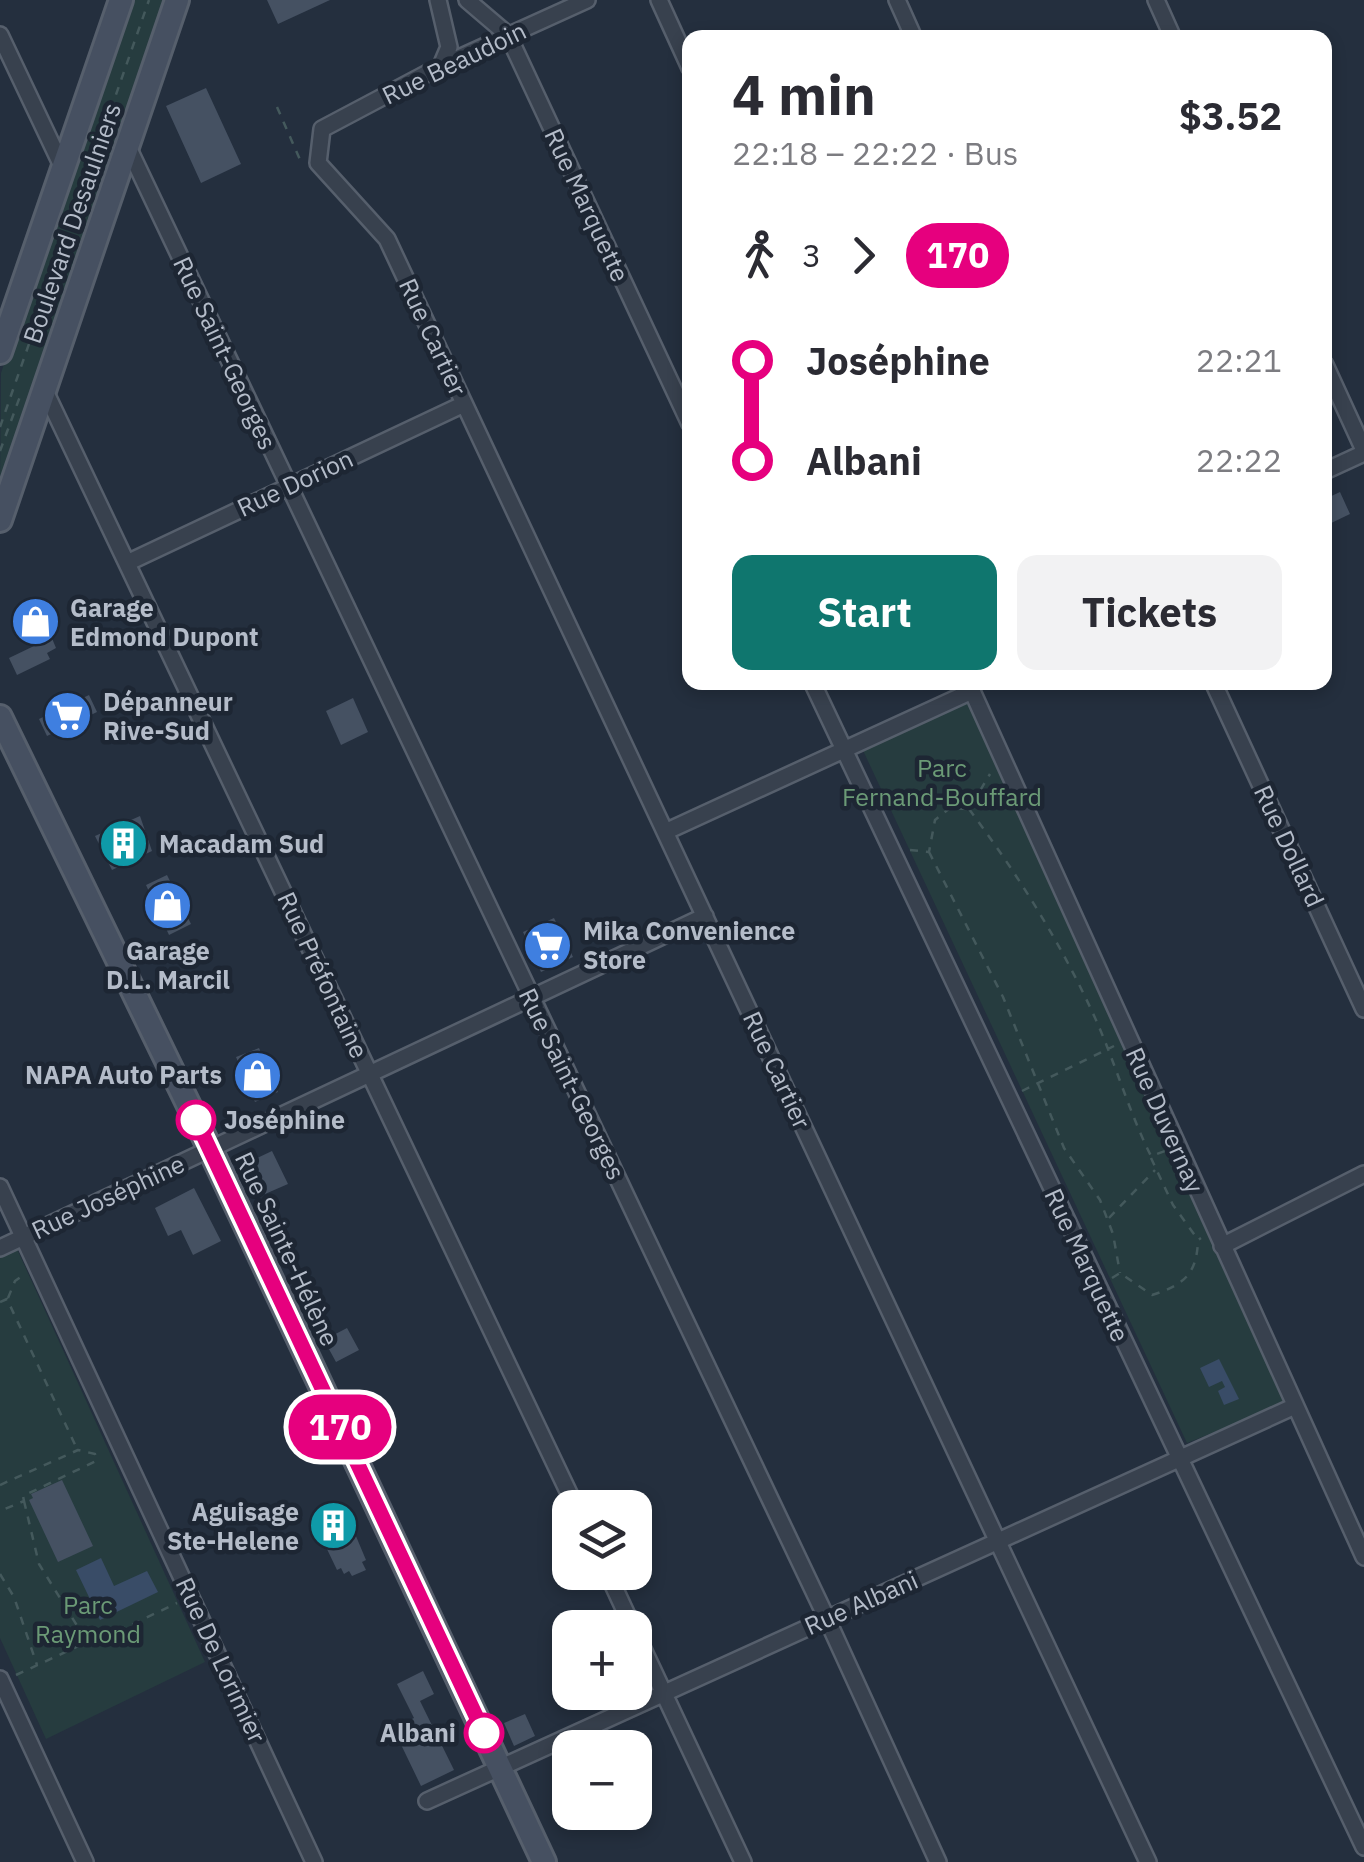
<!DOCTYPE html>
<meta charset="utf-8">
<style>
:root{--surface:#fff;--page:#f2f2f3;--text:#2b2b33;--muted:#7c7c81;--accent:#0f766e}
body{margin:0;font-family:"IBM Plex Sans",sans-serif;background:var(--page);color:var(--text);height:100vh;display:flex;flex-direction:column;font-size:38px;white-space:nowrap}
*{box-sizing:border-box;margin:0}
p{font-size:32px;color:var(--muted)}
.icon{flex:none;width:55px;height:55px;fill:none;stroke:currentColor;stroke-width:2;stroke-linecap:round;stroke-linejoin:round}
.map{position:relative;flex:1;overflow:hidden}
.panel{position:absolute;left:682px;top:30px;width:650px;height:660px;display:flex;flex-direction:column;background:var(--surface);border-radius:20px;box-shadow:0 5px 15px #0003}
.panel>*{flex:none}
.badge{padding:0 20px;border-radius:32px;font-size:35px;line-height:65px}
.fabs{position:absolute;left:552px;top:1490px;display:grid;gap:20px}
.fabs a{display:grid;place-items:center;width:100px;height:100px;border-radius:20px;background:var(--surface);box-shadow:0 5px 15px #0003;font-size:50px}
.map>.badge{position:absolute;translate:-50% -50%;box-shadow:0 0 0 5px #fff}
.legs{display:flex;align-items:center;gap:15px;height:110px;padding:0 50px;font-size:32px}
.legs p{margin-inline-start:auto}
.overview{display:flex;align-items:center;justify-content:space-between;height:170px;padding:0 50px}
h1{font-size:55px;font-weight:700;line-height:75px}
.button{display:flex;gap:20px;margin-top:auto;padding:20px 50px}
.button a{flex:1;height:115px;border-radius:20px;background:var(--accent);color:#fff;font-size:40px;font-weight:700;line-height:115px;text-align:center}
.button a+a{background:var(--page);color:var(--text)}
ul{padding:0 50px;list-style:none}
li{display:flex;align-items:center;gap:35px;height:100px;font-size:38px}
li i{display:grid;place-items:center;width:15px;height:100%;margin:0 12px;background:currentColor}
li i::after{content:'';width:25px;height:25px;margin:-12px;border:8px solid;border-radius:50%;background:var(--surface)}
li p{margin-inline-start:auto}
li:first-child i{background:linear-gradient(#0000 50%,currentColor 0)}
li:last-child i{background:linear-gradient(currentColor 50%,#0000 0)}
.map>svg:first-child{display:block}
.green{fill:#263c3f}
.water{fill:#394c67}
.building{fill:#455162}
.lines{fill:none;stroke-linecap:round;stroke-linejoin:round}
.street-casing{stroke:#565f6c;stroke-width:20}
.secondary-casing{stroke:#565f6c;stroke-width:28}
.path{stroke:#44595c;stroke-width:2.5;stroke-dasharray:8 8;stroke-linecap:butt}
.street{stroke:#38414e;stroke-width:15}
.secondary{stroke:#465061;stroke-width:22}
.line-1-casing{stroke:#fff;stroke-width:22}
.line-1{stroke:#e6007e;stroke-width:15}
.stop-1-dot{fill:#fff;stroke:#e6007e;stroke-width:5}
.labels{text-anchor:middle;stroke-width:9;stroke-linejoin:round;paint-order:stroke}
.street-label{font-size:25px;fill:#b4bcc9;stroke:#1d2633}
.poi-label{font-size:25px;font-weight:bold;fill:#b4bcc9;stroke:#1d2633;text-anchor:start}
.park-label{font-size:25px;fill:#6b9a76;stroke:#1d2633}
.stop-label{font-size:25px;font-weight:bold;fill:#b4bcc9;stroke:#1d2633;text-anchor:start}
</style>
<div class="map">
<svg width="1364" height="1862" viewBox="0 0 1364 1862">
<rect width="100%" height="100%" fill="#242f3e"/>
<path class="green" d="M 128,0 L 171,0 L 0,488 L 1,373 Z
M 969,698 L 1287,1403 L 1187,1443 L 860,744 Z
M 17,1249 L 205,1662 L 46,1739 L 0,1638 L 0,1257 Z"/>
<path class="water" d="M 1219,1359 L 1239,1399 L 1224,1405 L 1218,1391 L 1225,1387 L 1222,1381 L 1209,1387 L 1200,1368 Z
M 101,1558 L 114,1586 L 147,1571 L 158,1592 L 100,1620 L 76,1570 Z"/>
<path class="building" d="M 267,0 L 330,0 L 278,24 Z
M 206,88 L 241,164 L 201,183 L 166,106 Z
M 1340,492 L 1350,514 L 1325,526 L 1325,499 Z
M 37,602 L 56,648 L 47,653 L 50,659 L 17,675 L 9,658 L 34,646 L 17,612 Z
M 89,695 L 97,712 L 47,736 L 39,719 Z
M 353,698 L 368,732 L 341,745 L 326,711 Z
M 140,816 L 152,851 L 112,870 L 95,836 Z
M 167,875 L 191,924 L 169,935 L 146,885 Z
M 554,918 L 573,957 L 541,972 L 523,932 Z
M 259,1048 L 278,1092 L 255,1102 L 236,1057 Z
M 272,1151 L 288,1184 L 265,1194 L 262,1187 L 252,1192 L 240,1166 Z
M 194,1188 L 221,1241 L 193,1255 L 181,1230 L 168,1236 L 155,1208 Z
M 347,1328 L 359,1350 L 336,1362 L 324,1340 Z
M 62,1480 L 93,1546 L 58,1562 L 29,1500 L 33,1498 L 31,1494 Z
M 345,1510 L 366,1560 L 362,1562 L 366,1570 L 352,1576 L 349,1571 L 344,1574 L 341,1568 L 337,1570 L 315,1524 Z
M 423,1671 L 434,1694 L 420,1701 L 454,1770 L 421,1786 L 393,1728 L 414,1718 L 397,1684 Z
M 525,1714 L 535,1736 L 514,1746 L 504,1723 Z"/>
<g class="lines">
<defs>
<path id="street" d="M 438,0 L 449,47 L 441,66
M 467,0 L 508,35 L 690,424
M 587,0 L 441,66 L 322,129 L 318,163 L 387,239 L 1148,1862
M 659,0 L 690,68
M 897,0 L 914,38
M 1156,0 L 1173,38
M 0,35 L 63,168
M 127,145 L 827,1619 L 938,1862
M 1325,365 L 1364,450
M 44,389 L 576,1508
M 1325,471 L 1364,453
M 127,563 L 464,404
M 812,682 L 1364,1847
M 968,682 L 1364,1557
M 1213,682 L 1364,1009
M 665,832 L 972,691
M 0,1187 L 314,1862
M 1222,1246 L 1364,1174
M 0,1248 L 705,916
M 607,1572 L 633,1628
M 635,1632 L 743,1862
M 0,1679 L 85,1862
M 427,1801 L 1295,1406"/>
<path id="secondary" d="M 0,352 L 121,0
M 0,520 L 177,0
M 0,717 L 210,1149 L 544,1862"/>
</defs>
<use href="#street" class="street-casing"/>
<use href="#secondary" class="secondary-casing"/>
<path class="path" d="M 277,107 L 301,162
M 0,427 L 149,0
M 0,451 L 22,391
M 969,809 C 1019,876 1062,945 1096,1020 C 1116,1065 1129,1112 1151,1156 L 1165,1151
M 910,850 L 929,852 L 935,820 L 950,808 L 969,809 L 990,774
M 929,852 L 1003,997 L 1064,1148 L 1100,1200 L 1113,1234 L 1120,1273
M 1022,1091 L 1114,1046
M 1151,1158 L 1173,1205 L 1196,1237
M 1109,1218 L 1155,1170
M 1112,1278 L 1120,1273 L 1152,1295 C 1184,1285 1197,1274 1198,1240 L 1201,1238
M 8,1298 L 15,1281 L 22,1276
M 0,1302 L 7,1299 L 77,1449
M 0,1485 L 78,1450 L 95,1454 L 96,1461 L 23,1496 L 24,1501 L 0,1511
M 24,1501 L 39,1564 L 89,1645 L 177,1603
M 0,1574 L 14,1597 L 37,1665
M 16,1675 L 85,1643"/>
<use href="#street" class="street"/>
<use href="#secondary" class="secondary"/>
</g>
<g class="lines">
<defs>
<path id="line-1" d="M 196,1120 L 484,1733"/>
</defs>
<use href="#line-1" class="line-1-casing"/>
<use href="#line-1" class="line-1"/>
</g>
<defs>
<symbol id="shop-disc" viewBox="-11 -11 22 22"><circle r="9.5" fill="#3f7fe0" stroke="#1d2633"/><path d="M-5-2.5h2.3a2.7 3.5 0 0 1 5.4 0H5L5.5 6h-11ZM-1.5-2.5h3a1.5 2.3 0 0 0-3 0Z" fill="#fff"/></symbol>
<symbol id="supermarket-disc" viewBox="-11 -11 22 22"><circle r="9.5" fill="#3f7fe0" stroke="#1d2633"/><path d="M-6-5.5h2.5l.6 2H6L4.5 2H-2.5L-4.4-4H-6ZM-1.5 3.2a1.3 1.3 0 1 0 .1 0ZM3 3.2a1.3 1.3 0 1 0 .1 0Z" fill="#fff"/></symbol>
<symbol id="building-disc" viewBox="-11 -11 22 22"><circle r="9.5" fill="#0f9aa8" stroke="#1d2633"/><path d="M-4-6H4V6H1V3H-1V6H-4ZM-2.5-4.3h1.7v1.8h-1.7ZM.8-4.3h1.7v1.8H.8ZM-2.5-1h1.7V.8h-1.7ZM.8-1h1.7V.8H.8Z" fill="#fff"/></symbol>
</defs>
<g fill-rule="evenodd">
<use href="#shop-disc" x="8" y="594" width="55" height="55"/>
<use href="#supermarket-disc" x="40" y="688" width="55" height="55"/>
<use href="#building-disc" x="96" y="816" width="55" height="55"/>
<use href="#shop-disc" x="140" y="878" width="55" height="55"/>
<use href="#supermarket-disc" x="520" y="918" width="55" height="55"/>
<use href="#shop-disc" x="230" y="1048" width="55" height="55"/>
<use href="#building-disc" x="306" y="1498" width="55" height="55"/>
</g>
<g class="stop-1-dot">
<circle cx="196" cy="1120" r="18"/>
<circle cx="484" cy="1733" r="18"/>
</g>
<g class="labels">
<g class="street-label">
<text transform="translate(454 63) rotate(-26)" y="9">Rue Beaudoin</text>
<text transform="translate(587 205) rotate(65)" y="9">Rue Marquette</text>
<text transform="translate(72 223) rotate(-71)" y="9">Boulevard Desaulniers</text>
<text transform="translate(433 337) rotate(65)" y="9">Rue Cartier</text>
<text transform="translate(225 353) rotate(65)" y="9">Rue Saint-Georges</text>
<text transform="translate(295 483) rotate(-25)" y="9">Rue Dorion</text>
<text transform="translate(1289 846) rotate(65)" y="9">Rue Dollard</text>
<text transform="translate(323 975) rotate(65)" y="9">Rue Préfontaine</text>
<text transform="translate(777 1070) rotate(65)" y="9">Rue Cartier</text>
<text transform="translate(572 1084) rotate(64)" y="9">Rue Saint-Georges</text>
<text transform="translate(1165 1120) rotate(66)" y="9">Rue Duvernay</text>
<text transform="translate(108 1197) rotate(-25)" y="9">Rue Joséphine</text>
<text transform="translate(287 1249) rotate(65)" y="9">Rue Sainte-Hélène</text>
<text transform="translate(1087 1265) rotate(65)" y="9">Rue Marquette</text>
<text transform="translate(861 1603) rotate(-24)" y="9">Rue Albani</text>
<text transform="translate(221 1660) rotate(65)" y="9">Rue De Lorimier</text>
</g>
<g class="poi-label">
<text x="70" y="617">Garage<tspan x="70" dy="29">Edmond Dupont</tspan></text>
<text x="103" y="711">Dépanneur<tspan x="103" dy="29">Rive-Sud</tspan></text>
<text x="159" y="853">Macadam Sud</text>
<text x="583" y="940">Mika Convenience<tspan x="583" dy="29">Store</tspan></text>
<text x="168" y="960" text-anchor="middle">Garage<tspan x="168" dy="29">D.L. Marcil</tspan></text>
<text x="222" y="1084" text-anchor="end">NAPA Auto Parts</text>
<text x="299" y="1521" text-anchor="end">Aguisage<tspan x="299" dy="29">Ste-Helene</tspan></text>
</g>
<g class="park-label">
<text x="942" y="777">Parc<tspan x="942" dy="29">Fernand-Bouffard</tspan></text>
<text x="88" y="1614">Parc<tspan x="88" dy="29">Raymond</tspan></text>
</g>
<g class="stop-label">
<text x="224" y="1129">Joséphine</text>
<text x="456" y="1742" text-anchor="end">Albani</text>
</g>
</g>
</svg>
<div class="fabs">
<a><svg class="icon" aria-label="layers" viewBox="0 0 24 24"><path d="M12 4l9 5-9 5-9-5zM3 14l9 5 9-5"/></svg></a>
<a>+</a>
<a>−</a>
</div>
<b class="badge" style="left:340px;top:1427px;background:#e6007e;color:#fff">170</b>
<section class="panel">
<div class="overview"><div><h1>4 min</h1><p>22:18 – 22:22 · Bus</p></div><b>$3.52</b></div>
<div class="legs"><svg class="icon" aria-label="walk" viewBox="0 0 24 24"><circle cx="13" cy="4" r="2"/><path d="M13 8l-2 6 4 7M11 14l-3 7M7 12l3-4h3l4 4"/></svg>3<svg class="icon" aria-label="forward" viewBox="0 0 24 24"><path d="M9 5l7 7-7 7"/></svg><b class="badge" style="background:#e6007e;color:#fff">170</b></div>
<ul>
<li><i style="color:#e6007e"></i><b>Joséphine</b><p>22:21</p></li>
<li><i style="color:#e6007e"></i><b>Albani</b><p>22:22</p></li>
</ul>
<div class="button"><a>Start</a><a>Tickets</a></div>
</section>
</div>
